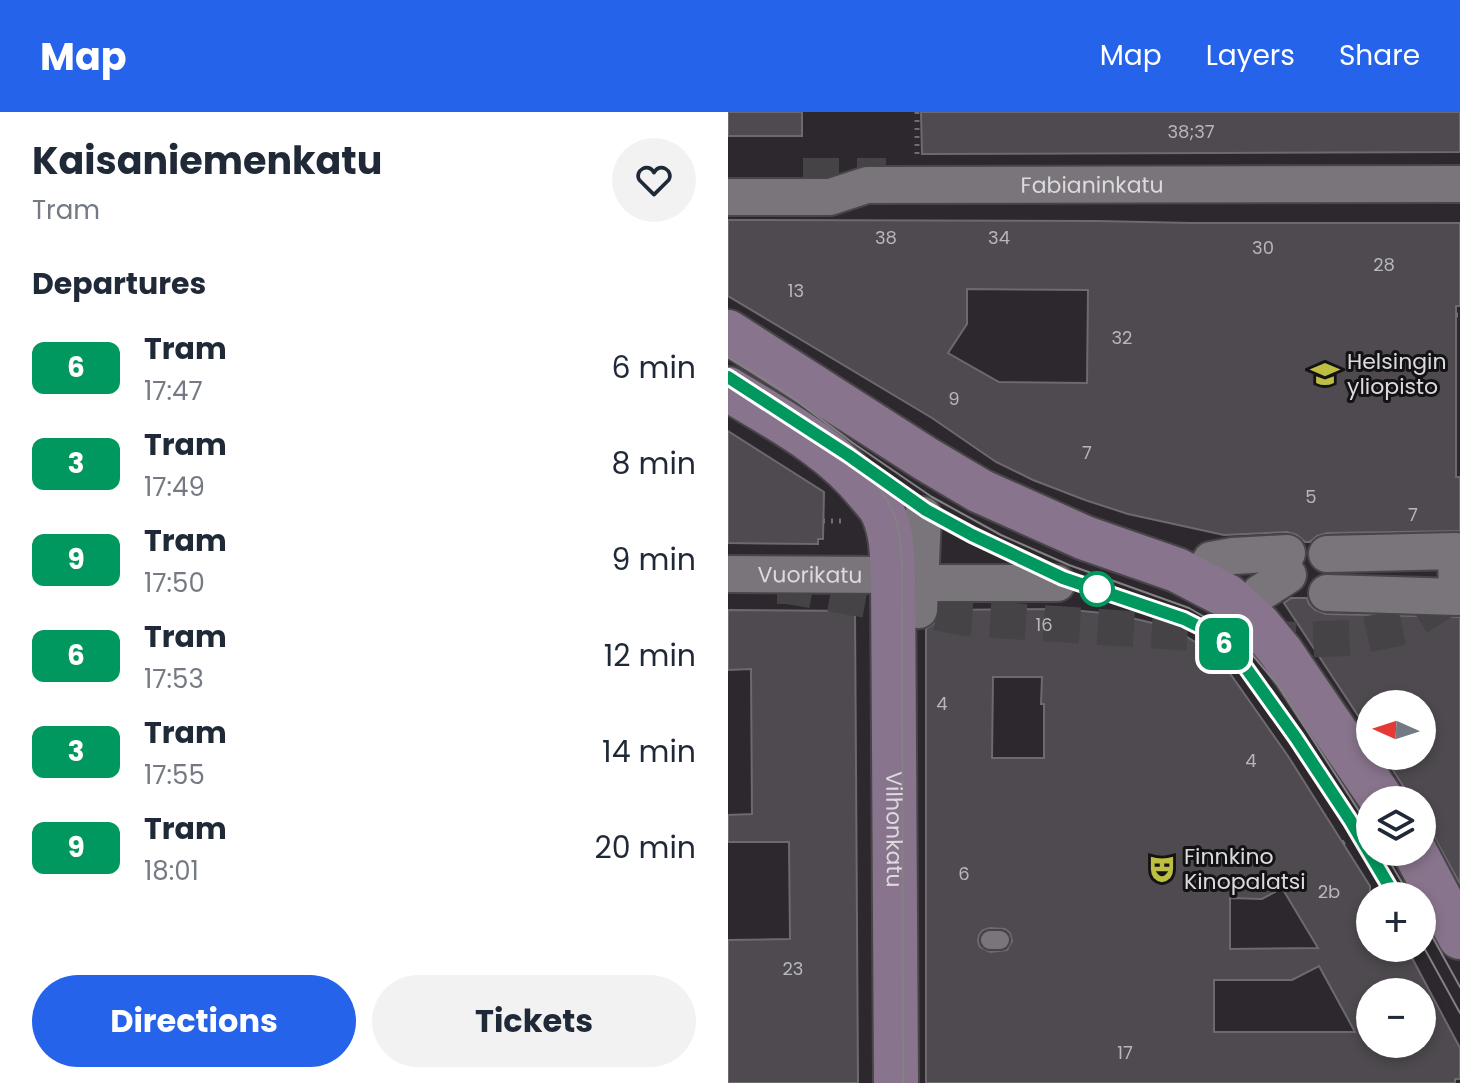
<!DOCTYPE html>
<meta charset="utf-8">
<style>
:root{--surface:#fff;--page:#f2f2f3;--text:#1f2937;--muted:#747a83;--accent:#2563eb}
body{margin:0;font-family:Poppins,sans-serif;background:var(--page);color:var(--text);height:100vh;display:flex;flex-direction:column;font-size:30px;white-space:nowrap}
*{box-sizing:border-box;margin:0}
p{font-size:26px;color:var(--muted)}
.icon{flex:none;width:44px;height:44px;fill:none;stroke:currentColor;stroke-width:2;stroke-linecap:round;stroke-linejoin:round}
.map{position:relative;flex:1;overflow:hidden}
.panel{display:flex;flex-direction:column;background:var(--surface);width:728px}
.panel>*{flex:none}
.badge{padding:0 16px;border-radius:12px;font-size:28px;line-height:52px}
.needle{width:52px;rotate:273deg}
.tools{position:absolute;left:628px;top:578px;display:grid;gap:16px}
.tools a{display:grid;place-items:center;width:80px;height:80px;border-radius:50%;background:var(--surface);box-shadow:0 4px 12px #0003;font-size:40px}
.map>.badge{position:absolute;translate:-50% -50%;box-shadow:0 0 0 4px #fff}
h2{padding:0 32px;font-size:30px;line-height:72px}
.round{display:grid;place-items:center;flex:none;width:84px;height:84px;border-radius:42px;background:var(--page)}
.summary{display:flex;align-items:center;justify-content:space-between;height:136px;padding:0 32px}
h1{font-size:38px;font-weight:700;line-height:60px}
.button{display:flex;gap:16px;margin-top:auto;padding:16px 32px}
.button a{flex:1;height:92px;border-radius:48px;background:var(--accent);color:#fff;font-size:32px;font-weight:700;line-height:92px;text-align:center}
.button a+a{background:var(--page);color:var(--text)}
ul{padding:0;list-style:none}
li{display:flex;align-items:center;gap:24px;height:96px;padding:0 32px}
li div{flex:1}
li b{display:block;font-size:30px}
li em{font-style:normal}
li .badge{min-width:88px;font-weight:700;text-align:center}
header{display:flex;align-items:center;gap:48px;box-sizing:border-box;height:112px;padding:0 40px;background:var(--accent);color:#fff}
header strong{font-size:38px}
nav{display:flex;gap:44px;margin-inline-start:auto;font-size:28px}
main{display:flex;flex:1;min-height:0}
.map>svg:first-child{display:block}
.building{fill:#4e4a4f;stroke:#6d696e;stroke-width:2;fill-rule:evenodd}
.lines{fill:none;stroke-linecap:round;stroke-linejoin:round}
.street-tunnel{stroke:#464347;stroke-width:36;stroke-dasharray:36 18;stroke-linecap:butt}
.lane-casing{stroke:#484549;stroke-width:22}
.street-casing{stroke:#484549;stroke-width:40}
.secondary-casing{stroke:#484549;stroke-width:48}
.path{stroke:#716e72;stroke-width:5;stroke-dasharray:2 6;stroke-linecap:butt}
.lane{stroke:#7a757b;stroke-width:18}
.street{stroke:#7a757b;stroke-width:36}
.secondary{stroke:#88748c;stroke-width:44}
.tram{stroke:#848185;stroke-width:2}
.line-casing{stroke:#fff;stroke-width:18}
.line{stroke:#00985f;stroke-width:12}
.stop-dot{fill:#fff;stroke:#00985f;stroke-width:4}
.labels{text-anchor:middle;stroke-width:6;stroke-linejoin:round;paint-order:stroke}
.number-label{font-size:18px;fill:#b8b6ba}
.street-label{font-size:22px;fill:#dcdadd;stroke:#131214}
.poi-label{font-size:22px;fill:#dcdadd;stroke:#131214;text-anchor:start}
</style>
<header>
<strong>Map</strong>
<nav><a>Map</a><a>Layers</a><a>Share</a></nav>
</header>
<main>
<section class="panel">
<div class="summary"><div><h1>Kaisaniemenkatu</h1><p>Tram</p></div><a class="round"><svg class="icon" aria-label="heart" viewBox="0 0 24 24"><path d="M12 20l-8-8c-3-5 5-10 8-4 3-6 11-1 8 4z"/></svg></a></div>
<h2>Departures</h2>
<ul>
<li><span class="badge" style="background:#00985f;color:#fff">6</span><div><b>Tram</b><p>17:47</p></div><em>6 min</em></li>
<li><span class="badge" style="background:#00985f;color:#fff">3</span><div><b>Tram</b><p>17:49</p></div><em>8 min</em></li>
<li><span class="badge" style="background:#00985f;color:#fff">9</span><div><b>Tram</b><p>17:50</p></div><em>9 min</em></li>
<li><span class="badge" style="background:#00985f;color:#fff">6</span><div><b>Tram</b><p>17:53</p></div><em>12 min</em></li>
<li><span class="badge" style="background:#00985f;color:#fff">3</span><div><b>Tram</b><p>17:55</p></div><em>14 min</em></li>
<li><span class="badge" style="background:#00985f;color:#fff">9</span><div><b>Tram</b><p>18:01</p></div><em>20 min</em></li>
</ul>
<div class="button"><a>Directions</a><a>Tickets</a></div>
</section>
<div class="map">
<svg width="732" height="971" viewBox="0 0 732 971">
<rect width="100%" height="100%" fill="#2c282d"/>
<path class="building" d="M 0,0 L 74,0 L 74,24 L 0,24 Z
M 193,0 L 732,0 L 732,40 L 194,42 Z
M 0,108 L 370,109 L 462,111 L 732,111 L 732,194 L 728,194 L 728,365 L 732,365 L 732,419 L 599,421 L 589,424 L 582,430 L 577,430 L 569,423 L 559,420 L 496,423 L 400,402 L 357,388 L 305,368 L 268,350 L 204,306 L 0,184 ZM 239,177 L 360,178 L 359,271 L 271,270 L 220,241 L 239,212 Z
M 0,319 L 96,380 L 95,427 L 90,427 L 90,432 L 0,431 Z
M 563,486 L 579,486 L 581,492 L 587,498 L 598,502 L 732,505 L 732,772 L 694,703 L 694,688 L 684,688 L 656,644 L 694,644 L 694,592 L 642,592 L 642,622 L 556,491 Z
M 332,497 L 386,502 L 442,515 L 474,534 L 496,553 L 560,644 L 642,774 L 642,836 L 678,836 L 683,844 L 732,936 L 732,967 L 727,967 L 727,971 L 198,971 L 198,517 L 208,510 L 212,498 ZM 265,565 L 314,565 L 313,592 L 316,592 L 316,646 L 264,646 ZM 554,776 L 590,836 L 502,837 L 502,786 L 534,787 ZM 262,816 L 277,817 L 282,821 L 284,829 L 279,838 L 262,840 L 252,835 L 250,829 L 251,823 L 255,818 ZM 591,854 L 627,920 L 486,920 L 486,868 L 564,868 ZM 642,880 L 694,880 L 694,932 L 642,932 Z
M 0,498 L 127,499 L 130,971 L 0,971 L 0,828 L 62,827 L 61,730 L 0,730 L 0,703 L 24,702 L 23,557 L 0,558 Z"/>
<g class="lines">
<path class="street-tunnel" d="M 75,64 L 158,64
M 49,474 L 60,474 L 239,506 L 569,528 L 622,526 L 675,515 L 732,478"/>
<defs>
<path id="lane" d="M 262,828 L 272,828"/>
<g id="street">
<path id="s1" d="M 0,85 L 102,85 L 139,73 L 732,72"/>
<path d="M 599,442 L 728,439 L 729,485 L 599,481"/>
<path d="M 481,452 L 483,448 L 505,444 L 559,441"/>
<path id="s2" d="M 0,462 L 165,463"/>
<path d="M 192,471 L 329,471"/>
<path d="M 532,481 L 560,463"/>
<path d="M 191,498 L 195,403"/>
</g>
<g id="secondary">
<path d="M 0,220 L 198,347 L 252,379 L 357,426 L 449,458 L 499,484 L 530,512 L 553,540 L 654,688"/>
<path id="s3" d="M 0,277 C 49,307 104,335 140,381 C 145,387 152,394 155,401 C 164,421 164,442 165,463 L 168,971"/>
<path d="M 687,740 L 732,825"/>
</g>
</defs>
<use href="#lane" class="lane-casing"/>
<use href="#street" class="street-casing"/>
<use href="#secondary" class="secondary-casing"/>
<path class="path" d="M 189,0 L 189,42
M 728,203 L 732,203
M 95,409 L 114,409
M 615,731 L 620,728"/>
<use href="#lane" class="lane"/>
<use href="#street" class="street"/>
<use href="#secondary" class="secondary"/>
<path class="tram" d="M 0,245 L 54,278 L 125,331 L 204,385 L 273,423 L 341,453 L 461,496 L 497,517 L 521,539 L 549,572 L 642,716
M 0,265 L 120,343 L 198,398 L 267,435 L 335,466 L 456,507 L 476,517 L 495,532 L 518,556 L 581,645 L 622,708 L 667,784
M 145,369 C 169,396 172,417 174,452 L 175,971
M 656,740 L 682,784
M 694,806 L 732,875
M 694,832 L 732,901"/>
</g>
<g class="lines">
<defs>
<path id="line" d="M 0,265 L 120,343 L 198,398 L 244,423 L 335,466 L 456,507 L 476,517 L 495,532 L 518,556 L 568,626 L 622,708 L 667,784"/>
</defs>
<use href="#line" class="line-casing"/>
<use href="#line" class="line"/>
</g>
<defs>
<symbol id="university-bare" viewBox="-9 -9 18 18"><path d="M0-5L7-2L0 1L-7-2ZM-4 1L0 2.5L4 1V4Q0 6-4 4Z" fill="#bebf42" stroke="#131214" stroke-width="2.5" paint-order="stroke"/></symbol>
<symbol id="theatre-bare" viewBox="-9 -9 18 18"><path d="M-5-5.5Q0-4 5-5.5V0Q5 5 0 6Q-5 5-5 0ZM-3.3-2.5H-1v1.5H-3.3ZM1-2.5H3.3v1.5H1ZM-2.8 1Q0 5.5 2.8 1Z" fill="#bebf42" stroke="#131214" stroke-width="2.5" paint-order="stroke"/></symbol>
</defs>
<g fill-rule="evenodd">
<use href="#university-bare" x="577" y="242" width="40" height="40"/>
<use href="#theatre-bare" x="414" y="737" width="40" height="40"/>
</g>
<circle class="stop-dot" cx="369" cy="477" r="16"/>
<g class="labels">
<g class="number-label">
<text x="463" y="26">38;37</text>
<text x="158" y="132">38</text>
<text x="271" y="132">34</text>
<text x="535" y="142">30</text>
<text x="656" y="159">28</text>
<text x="68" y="185">13</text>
<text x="394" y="232">32</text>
<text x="226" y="293">9</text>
<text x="359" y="347">7</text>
<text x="583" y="391">5</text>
<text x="685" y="409">7</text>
<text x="316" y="519">16</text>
<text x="214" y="598">4</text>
<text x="523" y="655">4</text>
<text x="236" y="768">6</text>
<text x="601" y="786">2b</text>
<text x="65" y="863">23</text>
<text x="397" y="947">17</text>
</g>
<g class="street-label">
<text dy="8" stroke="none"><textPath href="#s1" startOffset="366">Fabianinkatu</textPath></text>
<text dy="8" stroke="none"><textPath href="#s2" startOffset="82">Vuorikatu</textPath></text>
<text dy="8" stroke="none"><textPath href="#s3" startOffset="518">Vilhonkatu</textPath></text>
</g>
<g class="poi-label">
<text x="619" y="257">Helsingin<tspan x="619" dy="25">yliopisto</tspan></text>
<text x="456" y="752">Finnkino<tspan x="456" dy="25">Kinopalatsi</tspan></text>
</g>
</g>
</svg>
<div class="tools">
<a><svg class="needle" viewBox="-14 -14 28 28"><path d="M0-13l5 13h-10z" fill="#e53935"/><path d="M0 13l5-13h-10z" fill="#747a83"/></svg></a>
<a><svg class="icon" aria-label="layers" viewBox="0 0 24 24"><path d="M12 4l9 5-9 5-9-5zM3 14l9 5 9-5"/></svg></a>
<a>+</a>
<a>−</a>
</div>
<b class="badge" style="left:496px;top:532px;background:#00985f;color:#fff">6</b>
</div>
</main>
